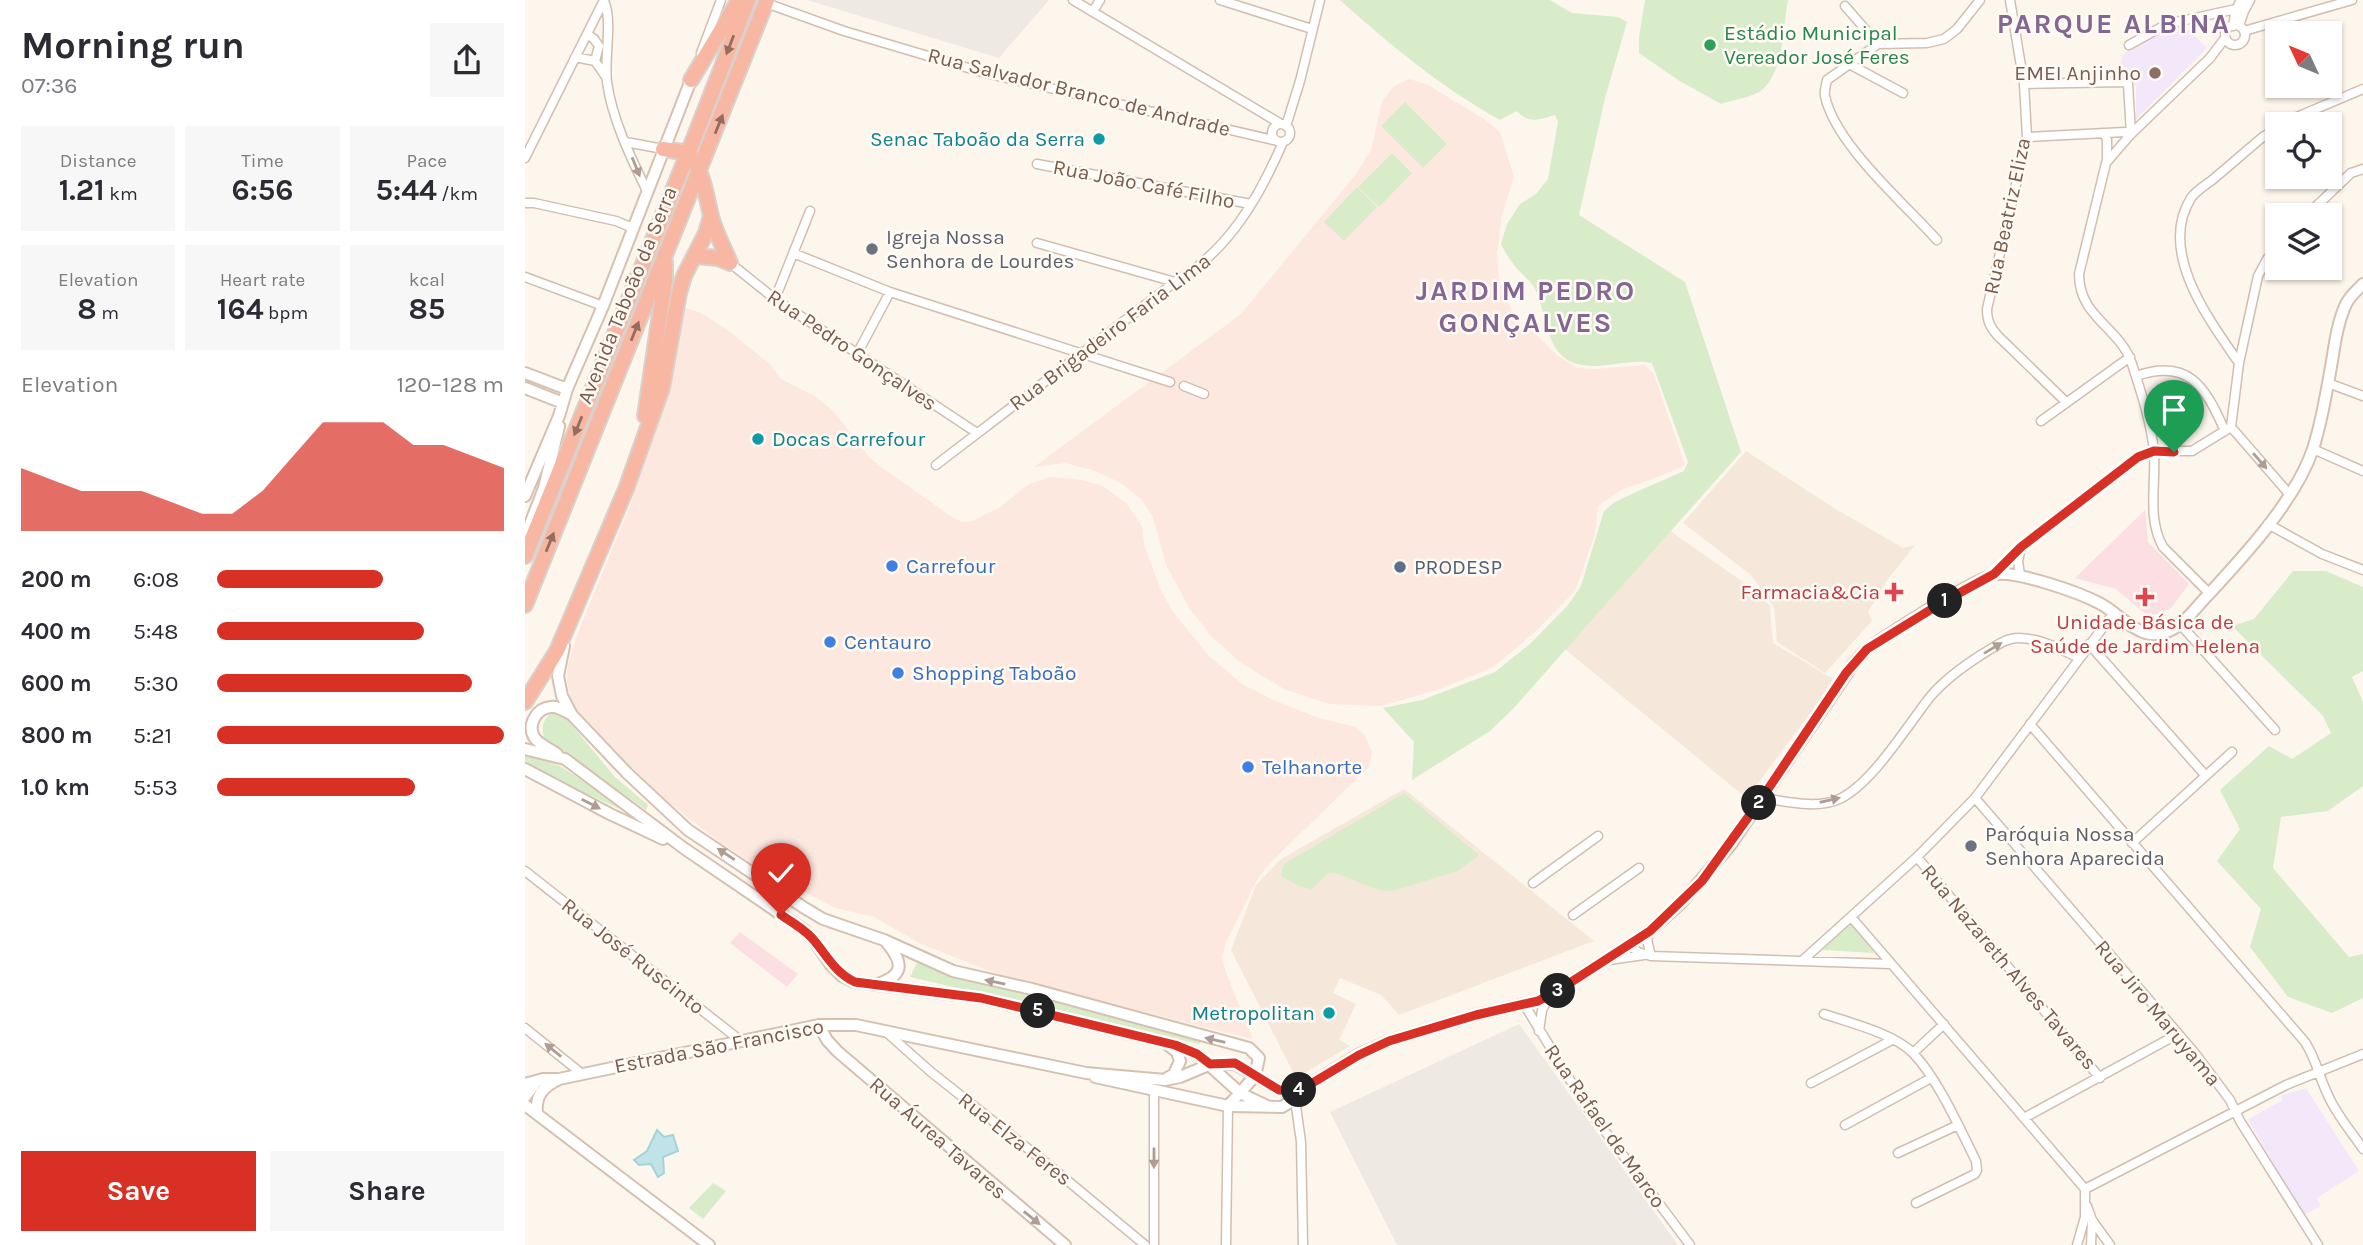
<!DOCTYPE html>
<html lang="en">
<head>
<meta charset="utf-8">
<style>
	body { margin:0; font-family:Karla,sans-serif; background:#f7f7f7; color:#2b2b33; height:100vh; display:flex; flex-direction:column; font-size:26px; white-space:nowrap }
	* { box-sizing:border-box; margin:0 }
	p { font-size:23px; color:#7c7c81 }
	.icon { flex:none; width:38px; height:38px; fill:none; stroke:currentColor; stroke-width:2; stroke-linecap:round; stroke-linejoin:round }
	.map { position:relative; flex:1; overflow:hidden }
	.drawer { display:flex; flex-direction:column; background:#fff; width:525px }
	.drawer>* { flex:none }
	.needle { width:46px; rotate:314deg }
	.fabs { position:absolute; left:1740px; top:21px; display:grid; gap:14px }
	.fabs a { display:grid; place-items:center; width:77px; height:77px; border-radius:0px; background:#fff; box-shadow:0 2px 5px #0004; font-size:35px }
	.pin { position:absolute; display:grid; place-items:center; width:60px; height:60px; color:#fff; margin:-72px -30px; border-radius:50% 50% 50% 0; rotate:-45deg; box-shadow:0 0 7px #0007 }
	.pin .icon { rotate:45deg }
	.km { position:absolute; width:35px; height:35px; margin:-18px; border-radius:50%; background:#222; color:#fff; font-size:19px; line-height:35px; text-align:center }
	.round { display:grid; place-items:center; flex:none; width:74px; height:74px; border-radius:0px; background:#f7f7f7 }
	.head { display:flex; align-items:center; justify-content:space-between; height:119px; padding:0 21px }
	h1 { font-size:38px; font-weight:700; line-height:52px }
	.metrics { display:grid; grid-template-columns:repeat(3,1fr); gap:10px; height:119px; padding:7px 21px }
	.metrics div { display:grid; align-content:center; border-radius:0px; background:#f7f7f7; text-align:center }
	.metrics b { font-size:30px; font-weight:700 }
	.metrics small { font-size:19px; font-weight:400 }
	.metrics p { font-size:19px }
	.chart { height:196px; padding:14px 21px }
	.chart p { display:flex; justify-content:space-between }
	.chart svg { width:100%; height:126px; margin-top:7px; fill:#d93025; opacity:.7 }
	.primary-button { display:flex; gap:14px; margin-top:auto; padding:14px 21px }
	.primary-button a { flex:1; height:80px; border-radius:0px; background:#d93025; color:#fff; font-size:28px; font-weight:700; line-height:80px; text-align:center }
	.primary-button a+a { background:#f7f7f7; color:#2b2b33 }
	ul { padding:0 21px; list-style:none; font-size:23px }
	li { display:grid; grid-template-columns:112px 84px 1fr; align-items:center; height:52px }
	li i { height:18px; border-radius:9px; background:#d93025 }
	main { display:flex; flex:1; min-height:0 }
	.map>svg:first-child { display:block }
	.residential { fill:#f5e8da }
	.commercial { fill:#fde8e0 }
	.industrial { fill:#efe9e4 }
	.education { fill:#f3e8fa }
	.medical { fill:#fbdfe3 }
	.green { fill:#d8ecc9 }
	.water { fill:#bfe3e8; stroke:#a5d3da; stroke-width:2 }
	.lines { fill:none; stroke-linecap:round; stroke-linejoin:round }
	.street-casing { stroke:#d1beb0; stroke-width:11 }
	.secondary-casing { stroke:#d6c0b0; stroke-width:14 }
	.highway-casing { stroke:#dad1cd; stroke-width:18 }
	.street { stroke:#fff; stroke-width:8 }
	.secondary { stroke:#fff; stroke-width:10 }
	.highway { stroke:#f7b7a3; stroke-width:14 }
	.oneway { fill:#936e5e }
	.oneway2 { fill:#af9d94 }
	.route-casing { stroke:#fff; stroke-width:14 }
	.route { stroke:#d93025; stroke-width:9 }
	.leisure-dot { fill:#2e9e5b; stroke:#fffaf3; stroke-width:2.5 }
	.education-dot { fill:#8d6e63; stroke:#fffaf3; stroke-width:2.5 }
	.culture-dot { fill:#0f9aa8; stroke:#fffaf3; stroke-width:2.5 }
	.worship-dot { fill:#6b7280; stroke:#fffaf3; stroke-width:2.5 }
	.shop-dot { fill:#3f7fe0; stroke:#fffaf3; stroke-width:2.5 }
	.service-dot { fill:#5c6f8a; stroke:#fffaf3; stroke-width:2.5 }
	.health-dot { fill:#e0444e; stroke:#fffaf3; stroke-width:2.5 }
	.labels { text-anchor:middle; stroke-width:5; stroke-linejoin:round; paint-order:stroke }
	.leisure-label { font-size:21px; fill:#27864d; stroke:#fffaf3; text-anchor:start }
	.education-label { font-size:21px; fill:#785e54; stroke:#fffaf3; text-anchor:end }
	.street-label { font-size:21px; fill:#7a5c4d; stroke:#fffaf3 }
	.culture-label { font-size:21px; fill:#0d838f; stroke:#fffaf3; text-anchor:end }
	.worship-label { font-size:21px; fill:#5b616d; stroke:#fffaf3; text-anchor:start }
	.shop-label { font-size:21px; fill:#366cbe; stroke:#fffaf3; text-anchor:start }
	.service-label { font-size:21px; fill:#4e5e75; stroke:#fffaf3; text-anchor:start }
	.health-label { font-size:21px; fill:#be3a42; stroke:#fffaf3; text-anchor:end }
	.district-label { font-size:28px; font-weight:bold; letter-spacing:2px; fill:#846695; stroke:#fffaf3 }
</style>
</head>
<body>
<main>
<section class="drawer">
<div class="head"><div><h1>Morning run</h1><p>07:36</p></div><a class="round"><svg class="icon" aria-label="share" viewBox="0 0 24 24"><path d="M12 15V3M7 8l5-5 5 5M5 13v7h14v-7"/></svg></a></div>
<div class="metrics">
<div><p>Distance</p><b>1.21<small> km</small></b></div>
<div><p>Time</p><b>6:56</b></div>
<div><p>Pace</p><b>5:44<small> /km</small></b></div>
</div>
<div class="metrics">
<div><p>Elevation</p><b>8<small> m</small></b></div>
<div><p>Heart rate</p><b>164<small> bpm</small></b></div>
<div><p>kcal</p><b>85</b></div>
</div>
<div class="chart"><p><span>Elevation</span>120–128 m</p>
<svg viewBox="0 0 160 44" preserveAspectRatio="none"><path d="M0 44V22L10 26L20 30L30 30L40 30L50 34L60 38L70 38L80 30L90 18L100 6L110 6L120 6L130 14L140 14L150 18L160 22V44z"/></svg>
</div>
<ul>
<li><b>200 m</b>6:08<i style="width:58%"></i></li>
<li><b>400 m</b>5:48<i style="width:72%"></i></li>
<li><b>600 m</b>5:30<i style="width:89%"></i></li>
<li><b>800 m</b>5:21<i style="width:100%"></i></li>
<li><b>1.0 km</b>5:53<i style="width:69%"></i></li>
</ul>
<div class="primary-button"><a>Save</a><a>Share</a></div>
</section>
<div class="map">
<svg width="1838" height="1245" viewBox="0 0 1838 1245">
	<rect width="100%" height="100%" fill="#fdf6ec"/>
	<!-- residential -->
	<path class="residential" d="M1221 451 1309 508 1378 548 1390 545 1363 579 1343 612 1347 621 1300 673 1252 642 1249 607 1226 575 1158 523Z
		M1141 528 1225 587 1245 606 1248 643 1310 680 1230 787 1224 800 1036 646Z
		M879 789 1069 941 874 1015 856 995 815 978 808 993 831 1004 814 1040 825 1046 771 1078 706 950 731 885 756 859Z"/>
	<!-- commercial -->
	<path class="commercial" d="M885 79 903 85 959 119 975 132 989 177 977 216 972 253 974 281 990 318 1013 336 1032 355 1052 368 1069 369 1120 365 1129 374 1160 465 1136 476 1098 489 1073 506 1070 534 1050 591 1010 632 969 667 915 689 856 706 804 704 759 689 716 663 686 636 665 609 641 565 628 517 616 499 594 482 567 470 540 463 509 467 716 314 831 174 846 150 857 102 869 86Z
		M157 307 174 312 200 328 245 364 256 379 290 396 310 413 343 456 352 464 427 517 437 522 448 521 475 507 504 484 525 477 557 480 578 486 601 503 617 526 619 544 635 588 648 612 684 656 717 684 748 700 794 718 831 727 840 736 847 752 844 767 747 861 733 878 701 943 697 957 701 973 728 1039 483 978 396 944 349 917 310 908 235 869 192 840 129 791 52 710 45 695 42 681 43 664 52 635 106 503 141 402 148 371Z"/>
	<!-- industrial -->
	<path class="industrial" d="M282 0H524L474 58Z
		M994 1024 1153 1245H872L805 1112Z"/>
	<!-- education -->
	<path class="education" d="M1659 25 1682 48 1611 119V87L1595 63 1600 52 1631 35Z
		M1781 1088 1834 1171 1792 1198 1796 1206 1777 1216 1723 1119 1758 1100 1755 1096Z"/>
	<!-- medical -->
	<path class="medical" d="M1620 510 1623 542 1664 584 1647 607 1636 613 1623 616 1591 589 1550 578Z
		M215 932 273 974 262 987 205 943Z"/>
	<!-- green -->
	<path class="green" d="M815 0H1025L1047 13 1093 17 1102 22 1080 98 1054 215 1160 282 1216 452 988 709 965 731 887 780 889 742 858 708 897 700 970 672 1006 643 1043 605 1056 586 1079 511 1090 502 1111 492 1159 471 1163 462 1127 363C1104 358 1081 369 1057 365 1019 359 1023 313 1009 287 1005 281 999 276 994 271 987 263 981 254 976 244L982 224 995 204 1011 194 1023 179 1033 122 1030 115C1015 119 1004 125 992 111L975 120C916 87 865 45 815 0Z
		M1120 0H1263C1258 27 1259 69 1238 89 1229 97 1208 100 1196 104L1153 80 1114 53V37Z
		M880 102 922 144 898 168 856 126Z
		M867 153 887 173 854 207 833 187Z
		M832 187 852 207 819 241 799 222Z
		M1768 571H1801L1838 587V671L1827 677 1838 702V786L1803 811 1756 817 1748 868 1824 957 1838 954V998L1807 1013 1763 997 1725 947 1736 909 1692 861 1715 829 1695 790 1744 746 1767 759 1806 733 1798 716 1707 626 1729 619Z
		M29 711 42 719 90 777 123 805 121 810 19 738C16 724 18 720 29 711Z
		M0 754 35 766 115 818 51 789 0 761Z
		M879 793 954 855 933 871 867 891C844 892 826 874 803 873L787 889 776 887 756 876 759 864Z
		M1326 923 1349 953 1297 950Z
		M393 961 456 983 678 1041 674 1044 385 977Z
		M188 1183 201 1191 178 1219 164 1208Z"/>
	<!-- water -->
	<path class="water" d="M132 1130 139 1137 148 1135 153 1151 138 1157 139 1173 133 1177 126 1164 114 1165 109 1160 122 1151Z"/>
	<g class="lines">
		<defs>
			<path id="street" d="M548 0 756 124
				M695 0 787 29
				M1485 0 1499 84 1502 137 1462 309C1462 321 1465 327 1473 336L1541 402
				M79 1C88 20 79 59 82 82 87 119 106 158 122 191
				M241 3 319 31 460 73 748 140
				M1320 6 1353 44
				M568 11 575 0
				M1700 35a10 10 0 1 1 20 0a10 10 0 1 1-20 0Z
				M1708 26 1711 9 1716 0
				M1714 26 1719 11 1725 0
				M1719 31 1827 0
				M62 34 69 39 74 46 70 61
				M1604 45 1642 24 1711 9
				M176 53 196 0
				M50 57 70 61 81 77
				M1324 64 1378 93
				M1499 84 1600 82 1603 84 1606 134
				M747 133a9 9 0 1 1 18 0a9 9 0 1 1-18 0Z
				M1760 124 1774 116 1838 89
				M761 126 775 81 795 0
				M1579 133 1582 140V161
				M1502 137 1600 132 1606 134
				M101 142 138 149
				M0 158 79 0
				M512 164 726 204
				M0 203H9L91 221 108 228
				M1782 215 1826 173 1838 169
				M1412 240C1379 203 1310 144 1300 96 1299 91 1301 85 1302 80L1353 44 1402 43 1419 39 1432 29 1455 0
				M512 243 650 282
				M1752 248 1742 259 1733 276 1714 363 1706 427 1765 495
				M268 253 365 292 645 382
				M205 263 250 299 452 433
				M0 277 78 306
				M250 299 285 211
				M332 354 365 292
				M1714 363C1685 321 1632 252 1666 198 1670 192 1679 186 1686 181 1704 166 1721 151 1739 136L1752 129
				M1611 376C1663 358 1680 386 1699 429
				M1803 383 1838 396
				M659 386 679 394
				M1516 421 1605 357
				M1788 449 1838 471
				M411 465 650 282C703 251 734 198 758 142
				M1743 524 1797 554 1838 570
				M1469 574 1496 547 1613 457 1629 451H1667L1706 427
				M1495 575 1493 561 1496 547
				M1684 593 1638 547C1622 519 1631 484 1629 452 1626 422 1616 392 1607 364 1595 327 1554 318 1554 274L1581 163 1606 134 1685 58 1700 38
				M1655 624 1750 730
				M1564 644 1680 775
				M1505 724 1780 1042C1791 1059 1794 1076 1802 1093 1810 1113 1826 1131 1838 1149
				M1237 798C1261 801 1289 809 1312 800 1346 786 1382 726 1405 697 1420 679 1440 665 1459 653 1470 647 1480 638 1493 638 1515 638 1535 649 1554 658
				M1450 798 1669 1052 1705 1100 1715 1121 1793 1245
				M1607 843 1707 752
				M1392 857 1575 1078
				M0 871 216 1041
				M1008 883 1073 836
				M1048 915 1114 868
				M1327 918 1560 1189V1217L1552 1245
				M1125 932 1122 940 1126 956
				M1105 945 1113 952 1126 956 1365 964
				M1084 960 1119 955
				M1278 960 1392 857 1450 798 1588 614
				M999 1004 1059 1103 1165 1245
				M1299 1014C1325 1023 1368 1033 1388 1053 1413 1079 1435 1129 1451 1161L1452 1170 1450 1174 1391 1203
				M0 1028 56 1073
				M360 1031 406 1072 525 1166 620 1245
				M1014 1031 1017 1010 1025 995
				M1388 1053 1419 1024
				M1286 1083 1367 1040
				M767 1096 770 1099 776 1142 778 1245
				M1499 1118 1653 1034
				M1320 1125 1406 1078
				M1373 1153 1433 1125
				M1560 1189 1761 1085 1838 1054
				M1562 1206 1567 1220 1585 1245
				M629 1245V1090
				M701 1245 703 1106
				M1566 1245 1567 1220"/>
			<path id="secondary" d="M0 373 42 389
				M0 388 38 403
				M0 496 34 416 42 389 78 306 166 80
				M0 537 19 488 34 426
				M39 646 33 676 37 696 47 715 102 773 163 830 278 907 298 919 359 940 428 971 507 989 724 1048 734 1058 730 1076 703 1106
				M0 749 40 759 160 849 279 930 288 939 306 965 317 976 329 982 456 998 650 1045 672 1054 715 1093 742 1106
				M32 754C25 749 13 744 9 737 2 724 12 708 26 707 33 706 40 711 47 715
				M0 769 85 814 138 839
				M353 984C380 975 378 962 362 943
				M294 1025 302 1040 312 1051 540 1245
				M570 1077 703 1106 757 1107 770 1099 774 1091
				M642 1078 649 1074 655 1061 652 1052 643 1045
				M0 1084 18 1079H31
				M0 1097 12 1081
				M0 1105 184 1245
				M12 1114C10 1095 18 1087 34 1079L294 1025H331L561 1073 640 1080 655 1077 686 1064H710L754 1090 774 1091 833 1055 864 1041 951 1015 1013 1001 1037 988 1125 931 1156 903 1204 847 1329 663C1334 658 1338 652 1344 648 1362 635 1455 575 1472 574 1495 572 1553 592 1574 603 1600 616 1618 650 1653 626 1664 618 1673 605 1683 595 1720 555 1770 501 1788 449 1797 421 1802 390 1807 361 1810 342 1813 321 1821 304 1825 296 1832 290 1838 284"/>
			<path id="highway" d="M166 80 214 0
				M138 149 164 153C179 175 180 191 186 216 190 232 199 248 205 263
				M170 256 193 258 205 263
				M120 416 140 280V262
				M0 556 170 136 223 0
				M0 605 242 0
				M0 702 32 651 101 489 137 388 154 293 159 276 181 233 186 216"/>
		</defs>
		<!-- street casing -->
		<use href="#street" class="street-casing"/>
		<!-- secondary casing -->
		<use href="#secondary" class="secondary-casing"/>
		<!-- highway casing -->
		<use href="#highway" class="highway-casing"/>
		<!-- street -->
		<use href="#street" class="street"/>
		<!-- secondary -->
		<use href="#secondary" class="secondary"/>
		<!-- highway -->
		<use href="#highway" class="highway"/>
	</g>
	<!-- one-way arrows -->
	<defs><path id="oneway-solid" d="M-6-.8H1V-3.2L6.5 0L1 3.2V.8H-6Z" transform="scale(1.75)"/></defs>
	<g class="oneway">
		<use href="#oneway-solid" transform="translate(205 45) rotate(111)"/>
		<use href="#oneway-solid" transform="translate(194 124) rotate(-68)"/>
		<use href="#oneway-solid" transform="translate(110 331) rotate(-68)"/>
		<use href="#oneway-solid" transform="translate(53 426) rotate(112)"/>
		<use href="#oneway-solid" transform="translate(25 542) rotate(-68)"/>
	</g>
	<g class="oneway2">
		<use href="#oneway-solid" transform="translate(111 167) rotate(68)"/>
		<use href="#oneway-solid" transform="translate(1735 461) rotate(49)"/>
		<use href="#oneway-solid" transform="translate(1468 648) rotate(-31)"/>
		<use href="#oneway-solid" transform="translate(1305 800) rotate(-13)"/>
		<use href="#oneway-solid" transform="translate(66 804) rotate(27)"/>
		<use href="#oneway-solid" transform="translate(201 854) rotate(-146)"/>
		<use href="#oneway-solid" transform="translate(470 982) rotate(-168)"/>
		<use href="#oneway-solid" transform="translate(690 1040) rotate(-167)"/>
		<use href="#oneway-solid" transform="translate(28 1050) rotate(-141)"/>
		<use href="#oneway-solid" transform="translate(629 1158) rotate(90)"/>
		<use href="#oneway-solid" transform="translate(507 1218) rotate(39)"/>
	</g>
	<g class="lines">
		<defs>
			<path id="route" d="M256 915C267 922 279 929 287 938 302 955 309 972 330 982L456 998 650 1045 672 1054 685 1064 710 1063 754 1090 774 1091 834 1055 864 1041 951 1015 1013 1001 1037 988 1125 931 1177 881 1237 798 1321 673 1342 649 1418 602 1469 574 1496 547 1613 457 1629 451 1649 452"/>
		</defs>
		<!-- route casing -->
		<use href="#route" class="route-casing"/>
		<!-- route -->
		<use href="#route" class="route"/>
	</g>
	<!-- markers -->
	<circle class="leisure-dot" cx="1185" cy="45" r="7"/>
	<circle class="education-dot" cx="1630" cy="73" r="7"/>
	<g class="culture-dot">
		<circle cx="574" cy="139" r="7"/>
		<circle cx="233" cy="439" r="7"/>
		<circle cx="804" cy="1013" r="7"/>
	</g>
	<g class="worship-dot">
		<circle cx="347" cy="249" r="7"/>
		<circle cx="1446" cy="846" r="7"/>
	</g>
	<g class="shop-dot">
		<circle cx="367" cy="566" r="7"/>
		<circle cx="305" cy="642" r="7"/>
		<circle cx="373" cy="673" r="7"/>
		<circle cx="723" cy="767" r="7"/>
	</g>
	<circle class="service-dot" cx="875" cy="567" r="7"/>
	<g class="health-dot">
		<path d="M1365.5 581.5h7v7h7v7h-7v7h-7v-7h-7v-7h7z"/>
		<path d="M1616.5 586.5h7v7h7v7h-7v7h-7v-7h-7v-7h7z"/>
	</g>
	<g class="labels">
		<!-- leisure labels -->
		<g class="leisure-label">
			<text x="1199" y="40">Estádio Municipal<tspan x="1199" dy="24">Vereador José Feres</tspan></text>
		</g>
		<!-- education labels -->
		<g class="education-label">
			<text x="1616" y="80">EMEI Anjinho</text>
		</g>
		<!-- street labels -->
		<g class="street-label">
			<text transform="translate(554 92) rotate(14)" y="7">Rua Salvador Branco de Andrade</text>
			<text transform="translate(619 184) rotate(11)" y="7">Rua João Café Filho</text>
			<text transform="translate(1482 216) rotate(-78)" y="7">Rua Beatriz Eliza</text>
			<text transform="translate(102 295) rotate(-68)" y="7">Avenida Taboão da Serra</text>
			<text transform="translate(585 332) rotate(-37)" y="7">Rua Brigadeiro Faria Lima</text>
			<text transform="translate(327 350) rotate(34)" y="7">Rua Pedro Gonçalves</text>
			<text transform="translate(108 956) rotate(38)" y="7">Rua José Ruscinto</text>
			<text transform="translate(1484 967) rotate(50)" y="7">Rua Nazareth Alves Tavares</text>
			<text transform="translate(1633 1013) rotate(50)" y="7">Rua Jiro Maruyama</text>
			<text transform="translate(194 1046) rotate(-11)" y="7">Estrada São Francisco</text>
			<text transform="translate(1080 1126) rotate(55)" y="7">Rua Rafael de Marco</text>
			<text transform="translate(413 1138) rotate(41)" y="7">Rua Áurea Tavares</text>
			<text transform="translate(490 1139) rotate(38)" y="7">Rua Elza Feres</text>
		</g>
		<!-- culture labels -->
		<g class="culture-label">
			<text x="560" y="146">Senac Taboão da Serra</text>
			<text x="247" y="446" text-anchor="start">Docas Carrefour</text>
			<text x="790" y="1020">Metropolitan</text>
		</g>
		<!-- worship labels -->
		<g class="worship-label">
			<text x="361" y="244">Igreja Nossa<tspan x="361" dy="24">Senhora de Lourdes</tspan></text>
			<text x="1460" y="841">Paróquia Nossa<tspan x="1460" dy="24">Senhora Aparecida</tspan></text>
		</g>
		<!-- shop labels -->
		<g class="shop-label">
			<text x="381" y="573">Carrefour</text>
			<text x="319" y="649">Centauro</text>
			<text x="387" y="680">Shopping Taboão</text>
			<text x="737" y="774">Telhanorte</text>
		</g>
		<!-- service labels -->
		<g class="service-label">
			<text x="889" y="574">PRODESP</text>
		</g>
		<!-- health labels -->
		<g class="health-label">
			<text x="1355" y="599">Farmacia&amp;Cia</text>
			<text x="1620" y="629" text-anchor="middle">Unidade Básica de<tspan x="1620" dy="24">Saúde de Jardim Helena</tspan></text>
		</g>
		<!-- district labels -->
		<g class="district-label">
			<text x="1589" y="33">PARQUE ALBINA</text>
			<text x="1001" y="300">JARDIM PEDRO<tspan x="1001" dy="32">GONÇALVES</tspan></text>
		</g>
	</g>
</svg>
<div class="fabs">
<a><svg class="needle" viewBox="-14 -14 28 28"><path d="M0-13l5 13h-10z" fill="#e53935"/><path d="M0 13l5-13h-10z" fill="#7c7c81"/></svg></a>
<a><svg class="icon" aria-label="locate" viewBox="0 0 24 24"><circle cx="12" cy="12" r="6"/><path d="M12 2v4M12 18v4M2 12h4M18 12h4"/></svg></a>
<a><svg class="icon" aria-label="layers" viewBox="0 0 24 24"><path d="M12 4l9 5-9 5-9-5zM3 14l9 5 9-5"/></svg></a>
</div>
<div class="pin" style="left:1649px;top:452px;background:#1e9e55"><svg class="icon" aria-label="arrive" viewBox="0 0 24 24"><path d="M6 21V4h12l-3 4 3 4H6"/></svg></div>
<div class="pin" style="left:256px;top:915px;background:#d93025"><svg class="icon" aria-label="check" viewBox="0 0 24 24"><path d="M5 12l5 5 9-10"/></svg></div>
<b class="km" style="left:1420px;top:601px">1</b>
<b class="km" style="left:1234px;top:803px">2</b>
<b class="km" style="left:1033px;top:991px">3</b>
<b class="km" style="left:774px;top:1090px">4</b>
<b class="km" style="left:513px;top:1011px">5</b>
</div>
</main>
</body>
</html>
